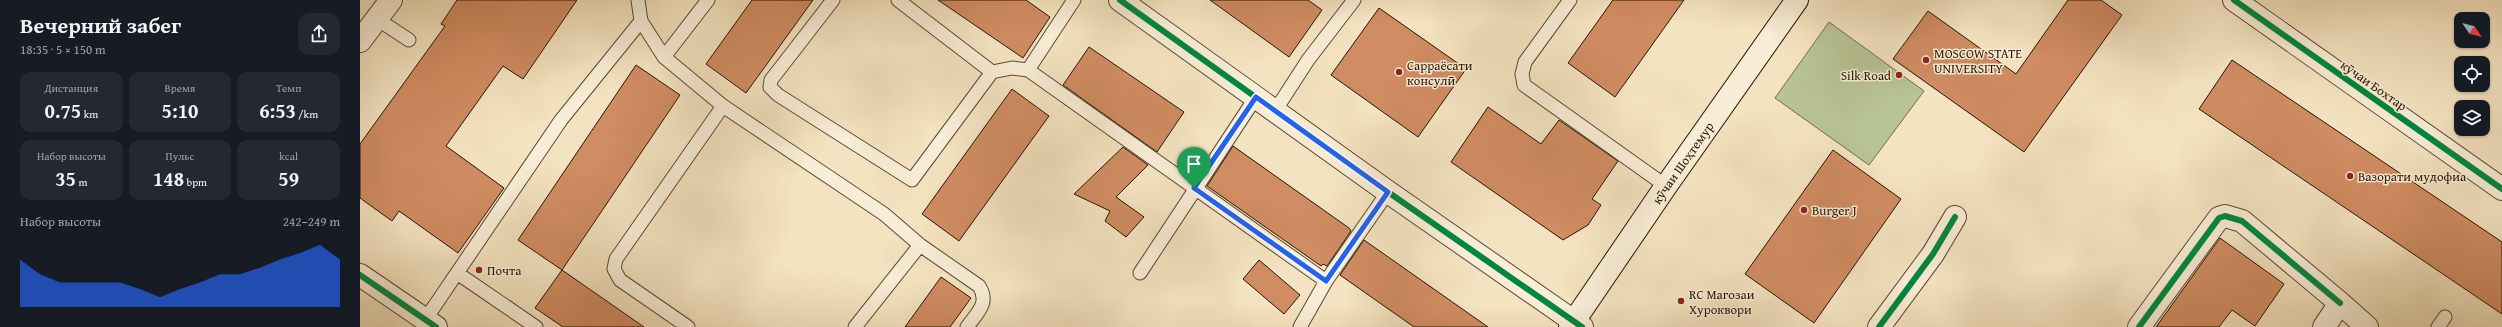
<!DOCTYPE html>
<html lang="ru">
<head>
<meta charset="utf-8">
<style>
	body { margin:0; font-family:"Gentium Book Plus",serif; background:#242831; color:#f1f3f6; height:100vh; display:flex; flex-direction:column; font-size:15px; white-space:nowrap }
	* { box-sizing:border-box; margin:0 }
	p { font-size:13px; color:#9ea1a6 }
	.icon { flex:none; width:22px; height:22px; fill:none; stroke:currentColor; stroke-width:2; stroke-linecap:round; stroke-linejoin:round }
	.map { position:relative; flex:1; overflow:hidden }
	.side { display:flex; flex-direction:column; background:#171b24; width:360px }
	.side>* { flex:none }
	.needle { width:26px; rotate:125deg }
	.fabs { position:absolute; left:2094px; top:12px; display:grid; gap:8px }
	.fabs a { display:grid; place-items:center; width:36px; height:36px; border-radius:8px; background:#171b24; box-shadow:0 1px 3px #0004; font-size:20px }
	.pin { position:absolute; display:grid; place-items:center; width:34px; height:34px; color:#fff; margin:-41px -17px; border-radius:50% 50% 50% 0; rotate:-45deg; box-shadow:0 0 4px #0007 }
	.pin .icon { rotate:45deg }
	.round { display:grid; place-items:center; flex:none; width:42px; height:42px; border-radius:12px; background:#242831 }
	.overview { display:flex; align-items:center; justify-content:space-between; height:68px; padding:0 20px }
	h1 { font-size:22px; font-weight:700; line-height:30px }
	.figures { display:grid; grid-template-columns:repeat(3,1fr); gap:6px; height:68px; padding:4px 20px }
	.figures div { display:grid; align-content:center; border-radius:10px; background:#242831; text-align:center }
	.figures b { font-size:20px; font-weight:700 }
	.figures small { font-size:11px; font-weight:400 }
	.figures p { font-size:11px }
	.chart { height:112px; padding:8px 20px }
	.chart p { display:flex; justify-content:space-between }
	.chart svg { width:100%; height:72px; margin-top:4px; fill:#2563eb; opacity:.7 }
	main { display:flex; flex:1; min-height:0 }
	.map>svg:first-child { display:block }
	.green { fill:#b8c495; stroke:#706c4b }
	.building { fill:#d08c62; stroke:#281401 }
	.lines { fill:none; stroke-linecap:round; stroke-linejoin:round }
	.service-casing { stroke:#5b4831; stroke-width:15 }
	.minor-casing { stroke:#5b4831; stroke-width:24 }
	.tertiary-casing { stroke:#5b4831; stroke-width:24 }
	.secondary-casing { stroke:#281401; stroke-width:24 }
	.service { stroke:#f8edd6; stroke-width:13 }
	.minor { stroke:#f8edd6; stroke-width:22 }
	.tertiary { stroke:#f8edd6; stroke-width:22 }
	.secondary { stroke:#f8edd6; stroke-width:22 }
	.cycleway-casing { stroke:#f8edd6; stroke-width:8 }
	.cycleway { stroke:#00873e; stroke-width:6 }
	.route-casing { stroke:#fff; stroke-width:8 }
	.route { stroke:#2563eb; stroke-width:5 }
	.poi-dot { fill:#8f2418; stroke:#f8edd6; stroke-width:1.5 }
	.labels { text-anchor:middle; stroke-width:3; stroke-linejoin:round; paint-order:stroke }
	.poi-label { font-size:13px; fill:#281401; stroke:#f8edd6; text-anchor:start }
	.street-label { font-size:13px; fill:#281401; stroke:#f8edd6 }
</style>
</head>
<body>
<main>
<section class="side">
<div class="overview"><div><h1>Вечерний забег</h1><p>18:35 · 5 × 150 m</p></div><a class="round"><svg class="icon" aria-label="share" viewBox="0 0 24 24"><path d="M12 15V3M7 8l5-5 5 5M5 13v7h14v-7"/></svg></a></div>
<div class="figures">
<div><p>Дистанция</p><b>0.75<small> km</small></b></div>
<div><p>Время</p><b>5:10</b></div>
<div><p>Темп</p><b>6:53<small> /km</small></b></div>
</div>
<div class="figures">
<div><p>Набор высоты</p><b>35<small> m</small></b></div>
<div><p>Пульс</p><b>148<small> bpm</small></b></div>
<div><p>kcal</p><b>59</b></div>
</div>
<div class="chart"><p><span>Набор высоты</span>242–249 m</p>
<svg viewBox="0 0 160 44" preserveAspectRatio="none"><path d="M0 44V15L10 24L20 29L30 29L40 29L50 29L60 33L70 38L80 33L90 29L100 24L110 24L120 20L130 15L140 11L150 6L160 15V44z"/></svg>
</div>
</section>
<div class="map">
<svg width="2142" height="327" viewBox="0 0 2142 327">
	<rect width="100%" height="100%" fill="#f4e3c0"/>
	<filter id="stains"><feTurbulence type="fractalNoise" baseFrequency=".005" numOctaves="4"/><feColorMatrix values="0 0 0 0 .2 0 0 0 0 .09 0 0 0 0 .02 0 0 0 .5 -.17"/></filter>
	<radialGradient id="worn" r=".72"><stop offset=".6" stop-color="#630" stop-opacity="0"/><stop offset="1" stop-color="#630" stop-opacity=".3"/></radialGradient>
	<!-- green -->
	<path class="green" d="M1469 22 1564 91 1509 165 1415 98Z"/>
	<!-- building -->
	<path class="building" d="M97 0H217L163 79 143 66 86 146 144 188 98 253 39 211 32 221 0 198V144L85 26 81 24Z
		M392 0H453L386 93 346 64Z
		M578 0H666L690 17 663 58Z
		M850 0H948L962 10 929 57Z
		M1253 0H1324L1255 97 1208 63Z
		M1708 0H1741L1762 15 1664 152 1533 59 1568 11 1656 74Z
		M1019 8 1106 69 1058 137 971 75Z
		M729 47 824 112 797 152 703 85Z
		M1872 60 2142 242V314L1839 109Z
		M276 65 320 95 202 270 158 240Z
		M652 89 689 116 599 241 562 214Z
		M1128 107 1181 144 1199 120 1258 161 1232 199 1241 205 1228 225 1203 240 1091 162Z
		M873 146 989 228 991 231 967 266 963 264 961 266 847 186Z
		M763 147 788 165 756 197 784 217 766 237 745 221 750 211 714 194Z
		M1473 150 1541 199 1454 323 1385 274Z
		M1860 238 1924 284 1895 326 1872 310 1859 327H1796Z
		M1004 240 1128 327H1054L980 275Z
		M899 260 940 295 924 314 883 279Z
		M202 270 284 327H203L175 308Z
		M581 277 611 298 590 327H545Z"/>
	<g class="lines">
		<defs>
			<path id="service" d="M278 0 281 21 304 57
				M348 0 304 57 363 106 524 214 560 245 619 286C630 303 617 313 607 327
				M473 0 411 80 410 87 418 95 552 180 632 72 652 68 668 70
				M538 0 632 72
				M714 0 668 70 966 281
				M1210 0 1165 62 1162 74 1164 85 1306 186
				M17 19 49 40
				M915 111 948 60 994 0
				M97 273 176 327
				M780 273 896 97
				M65 320 201 120 281 21
				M328 327 260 280 254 269 256 259 363 106
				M495 327 560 245
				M940 327 966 281 1028 192
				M2078 327 2085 317"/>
			<path id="minor" d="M760 0 1028 192 1222 327
				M1519 327 1573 254 1595 217
				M1779 327 1859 218 1865 216 1882 221 1980 303
				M1964 327 1980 303 2007 327"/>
			<path id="tertiary" d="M1874 0 2142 189
				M0 41 31 0
				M0 275 76 327"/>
			<g id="secondary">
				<path id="s1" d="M1210 327 1306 186 1437 0"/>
			</g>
		</defs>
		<!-- service casing -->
		<use href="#service" class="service-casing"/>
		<!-- minor casing -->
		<use href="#minor" class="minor-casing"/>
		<!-- tertiary casing -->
		<use href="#tertiary" class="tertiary-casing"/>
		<!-- secondary casing -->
		<use href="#secondary" class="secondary-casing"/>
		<!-- service -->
		<use href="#service" class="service"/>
		<!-- minor -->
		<use href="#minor" class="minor"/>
		<!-- tertiary -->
		<use href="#tertiary" class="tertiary"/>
		<!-- secondary -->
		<use href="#secondary" class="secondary"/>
		<defs>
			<path id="cycleway" d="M760 0 1028 192 1222 327
				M1874 0 2142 189
				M0 275 76 327
				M1519 327 1573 254 1595 217
				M1779 327 1859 218 1865 216 1882 221 1980 303"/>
		</defs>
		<!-- cycleway casing -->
		<use href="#cycleway" class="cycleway-casing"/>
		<!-- cycleway -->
		<use href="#cycleway" class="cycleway"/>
	</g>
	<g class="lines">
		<defs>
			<path id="route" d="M896 97 1028 192 966 281 834 188Z"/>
		</defs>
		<!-- route casing -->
		<use href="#route" class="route-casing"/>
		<!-- route -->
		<use href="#route" class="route"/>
	</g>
	<!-- markers -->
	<g class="poi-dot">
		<circle cx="1566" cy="60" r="4"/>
		<circle cx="1039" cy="72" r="4"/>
		<circle cx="1539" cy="75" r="4"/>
		<circle cx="1990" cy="176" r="4"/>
		<circle cx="1444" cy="210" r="4"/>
		<circle cx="119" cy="270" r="4"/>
		<circle cx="1321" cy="301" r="4"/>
	</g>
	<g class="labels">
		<!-- poi labels -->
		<g class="poi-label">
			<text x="1574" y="58">MOSCOW STATE<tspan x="1574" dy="15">UNIVERSITY</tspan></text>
			<text x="1047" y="70">Сарраёсати<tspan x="1047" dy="15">консулӣ</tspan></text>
			<text x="1531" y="80" text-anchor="end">Silk Road</text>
			<text x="1998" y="181">Вазорати мудофиа</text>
			<text x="1452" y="215">Burger J</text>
			<text x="127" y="275">Почта</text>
			<text x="1329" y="299">RC Магозаи<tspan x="1329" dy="15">Хуроквори</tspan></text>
		</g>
		<!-- street labels -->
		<g class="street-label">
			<text transform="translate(2014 85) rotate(35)" y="5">кӯчаи Бохтар</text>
			<text dy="5" stroke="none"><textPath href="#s1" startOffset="199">кӯчаи Шоҳтемур</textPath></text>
		</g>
	</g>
	<rect width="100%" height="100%" filter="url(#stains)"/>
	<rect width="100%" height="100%" fill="url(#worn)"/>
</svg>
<div class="fabs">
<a><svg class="needle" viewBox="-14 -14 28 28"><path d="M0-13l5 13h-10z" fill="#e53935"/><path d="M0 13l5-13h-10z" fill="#9ea1a6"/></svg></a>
<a><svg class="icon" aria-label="locate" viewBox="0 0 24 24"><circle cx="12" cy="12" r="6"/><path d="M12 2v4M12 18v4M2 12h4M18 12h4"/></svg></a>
<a><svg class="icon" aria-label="layers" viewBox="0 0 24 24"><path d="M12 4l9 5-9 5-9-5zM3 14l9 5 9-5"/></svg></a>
</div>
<div class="pin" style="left:834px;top:188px;background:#1e9e55"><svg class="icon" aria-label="arrive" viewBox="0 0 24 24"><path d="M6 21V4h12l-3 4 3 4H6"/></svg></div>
</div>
</main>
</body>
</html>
